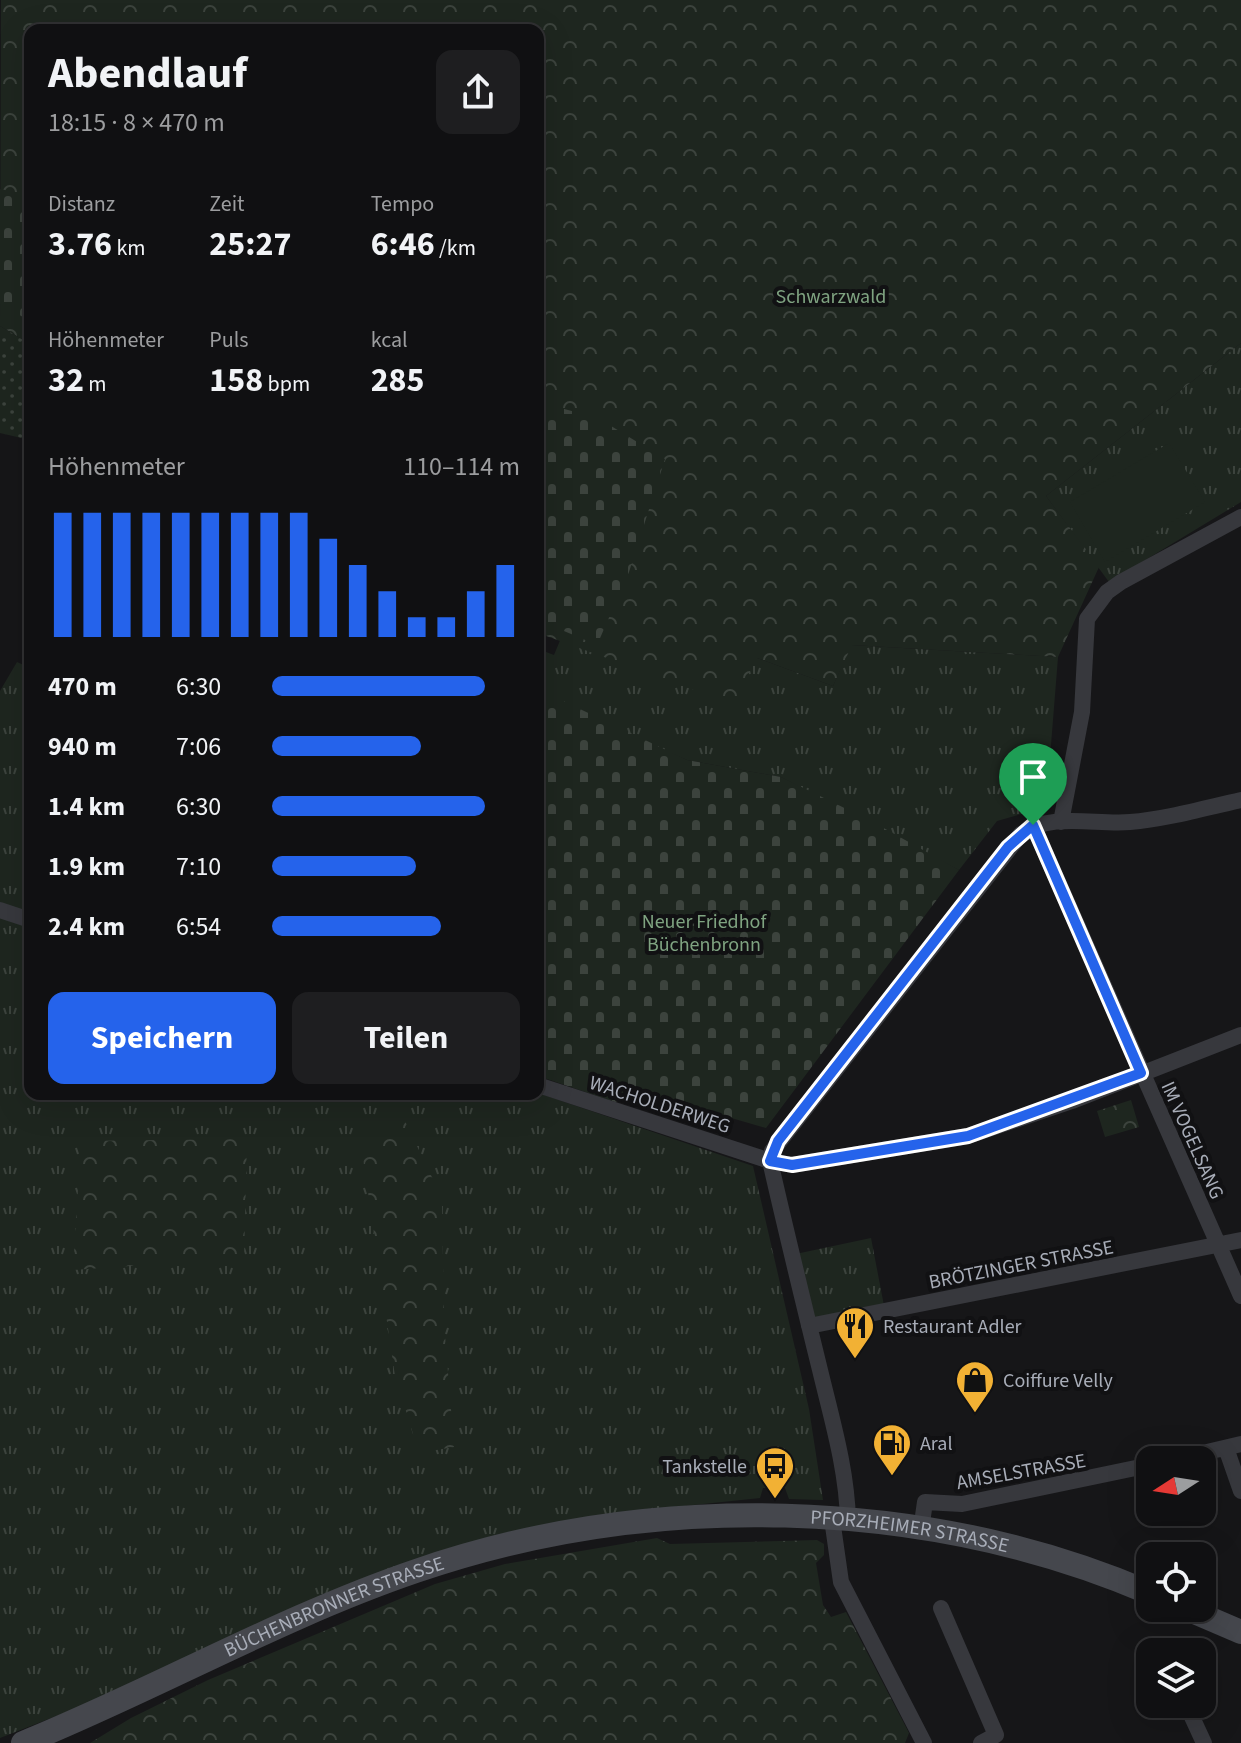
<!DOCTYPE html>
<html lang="de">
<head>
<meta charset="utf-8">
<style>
	body { margin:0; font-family:"Source Sans 3",sans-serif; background:#1e1e20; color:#f1f3f6; height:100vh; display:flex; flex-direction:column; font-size:30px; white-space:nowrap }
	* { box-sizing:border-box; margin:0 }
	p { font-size:26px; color:#9c9d9f }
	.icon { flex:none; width:44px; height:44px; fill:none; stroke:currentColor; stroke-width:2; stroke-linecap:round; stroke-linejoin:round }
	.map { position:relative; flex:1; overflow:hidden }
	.drawer { position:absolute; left:24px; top:24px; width:520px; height:1076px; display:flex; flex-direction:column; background:#101012; border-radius:16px; box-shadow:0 8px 32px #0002,0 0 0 2px #303032 }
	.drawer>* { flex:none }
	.needle { width:52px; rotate:258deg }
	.tools { position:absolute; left:1136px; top:1446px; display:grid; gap:16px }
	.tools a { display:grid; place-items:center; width:80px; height:80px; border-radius:16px; background:#101012; box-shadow:0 8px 32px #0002,0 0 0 2px #303032; font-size:40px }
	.pin { position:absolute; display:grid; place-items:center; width:68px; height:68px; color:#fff; margin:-82px -34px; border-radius:50% 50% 50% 0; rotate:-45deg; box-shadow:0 0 8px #0007 }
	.pin .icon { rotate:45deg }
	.round { display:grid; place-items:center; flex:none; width:84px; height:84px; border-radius:16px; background:#1e1e20 }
	.overview { display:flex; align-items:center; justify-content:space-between; height:136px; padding:0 24px }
	h1 { font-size:44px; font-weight:700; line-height:60px }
	.metrics { display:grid; grid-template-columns:repeat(3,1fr); gap:12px; height:136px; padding:8px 24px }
	.metrics div { display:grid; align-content:center }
	.metrics b { font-size:34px; font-weight:700 }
	.metrics small { font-size:22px; font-weight:400 }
	.metrics p { font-size:22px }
	.chart { height:224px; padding:16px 24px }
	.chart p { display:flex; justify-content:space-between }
	.chart svg { width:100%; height:144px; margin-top:8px; stroke:#2563eb; stroke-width:6 }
	.action { display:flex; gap:16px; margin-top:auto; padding:16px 24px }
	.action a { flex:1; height:92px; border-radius:16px; background:#2563eb; color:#fff; font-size:32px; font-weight:700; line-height:92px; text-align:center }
	.action a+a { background:#1e1e20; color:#f1f3f6 }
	ul { padding:0 24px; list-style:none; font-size:26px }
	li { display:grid; grid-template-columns:128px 96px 1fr; align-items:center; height:60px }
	li i { height:20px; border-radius:10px; background:#2563eb }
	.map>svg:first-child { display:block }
	.grass { fill:url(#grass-tufts) }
	.forest { fill:url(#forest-crowns) }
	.cemetery { fill:url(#cemetery-stones) }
	.garden { fill:url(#garden-dots) }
	.pitch { fill:#1e261f }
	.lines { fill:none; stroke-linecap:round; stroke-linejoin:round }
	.street { stroke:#37383d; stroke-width:16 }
	.secondary { stroke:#45474d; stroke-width:24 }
	.route-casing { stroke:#fff; stroke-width:16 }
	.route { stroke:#2563eb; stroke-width:10 }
	.labels { text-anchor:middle; stroke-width:8; stroke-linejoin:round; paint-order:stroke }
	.park-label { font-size:20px; fill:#7fa381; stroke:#111113 }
	.street-label { font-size:20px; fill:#a8adb8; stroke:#111113 }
	.poi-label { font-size:20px; fill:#a8adb8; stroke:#111113; text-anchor:start }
</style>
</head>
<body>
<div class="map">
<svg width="1241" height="1743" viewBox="0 0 1241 1743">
	<defs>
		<pattern id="grass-tufts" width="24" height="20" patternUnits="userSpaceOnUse" patternTransform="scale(2)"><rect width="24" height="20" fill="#1e261f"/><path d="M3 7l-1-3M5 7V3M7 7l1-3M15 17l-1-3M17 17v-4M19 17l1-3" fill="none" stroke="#3c433d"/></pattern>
		<pattern id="forest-crowns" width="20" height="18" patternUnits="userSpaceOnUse" patternTransform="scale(2)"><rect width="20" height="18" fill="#1e261f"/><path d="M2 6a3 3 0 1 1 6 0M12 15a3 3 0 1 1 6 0" fill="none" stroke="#3c433d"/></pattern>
		<pattern id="cemetery-stones" width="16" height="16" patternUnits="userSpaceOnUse" patternTransform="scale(2)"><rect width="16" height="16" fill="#1e261f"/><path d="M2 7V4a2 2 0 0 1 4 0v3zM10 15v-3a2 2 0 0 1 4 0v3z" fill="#3c433d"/></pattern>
		<pattern id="garden-dots" width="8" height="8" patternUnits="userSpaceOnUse" patternTransform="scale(2)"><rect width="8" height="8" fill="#1e261f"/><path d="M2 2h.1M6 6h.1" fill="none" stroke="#3c433d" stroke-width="1.8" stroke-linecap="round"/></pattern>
	</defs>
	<rect width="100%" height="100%" fill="#161618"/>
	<!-- grass -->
	<path class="grass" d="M1241 343V502L1109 582 1046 496Z
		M564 631 757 658 833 686 851 645 1058 657 1046 807 997 821 959 870 781 777 687 760 538 695V649L554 655Z
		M17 662 30 668V1094L538 1093 753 1166 809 1409 823 1500 789 1499 785 1488H763L760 1498 598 1515 542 1526 0 1738V691Z
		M871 1238 885 1311 809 1326 791 1255Z"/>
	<!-- forest -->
	<path class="forest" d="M1 0H1241V343L1046 496 1099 567 1058 657 852 645 833 686 757 658 733 704 538 633V30H30V344L0 326Z
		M1131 1100 1139 1127 1105 1137 1097 1111Z
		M404 1119 442 1198 444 1323 454 1447 419 1453 395 1376 360 1138Z
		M247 1139 244 1258 73 1270 81 1141Z
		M657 1538 670 1544 817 1540 824 1544V1555L816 1563 823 1605 831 1617 846 1612 909 1733 905 1743H90L131 1718 208 1680 435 1584 505 1564Z"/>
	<!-- cemetery -->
	<path class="cemetery" d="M0 189 30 195V321L0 304Z
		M538 402 598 418 665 459 629 572 597 645 538 620Z
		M540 690 687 760 781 777 871 821 959 870 766 1128 649 1094 615 1102 538 1076Z"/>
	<!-- garden -->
	<path class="garden" d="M0 326 30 344V440L0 433Z"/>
	<!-- pitch -->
	<path class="pitch" d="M1169 443 1205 502 1105 562 1070 502Z"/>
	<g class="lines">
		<!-- street -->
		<path class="street" d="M1061 822 1082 712 1087 619 1107 592 1121 582 1241 517
			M1033 825 1241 1296
			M0 910 30 920
			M538 1085 770 1161 792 1165 968 1136 1072 1101 1241 1035
			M809 1326 1241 1240
			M1226 1448 1241 1491
			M1173 1460 1241 1444
			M832 1519 841 1582 924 1743
			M848 1521C847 1470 832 1420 820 1370 803 1301 786 1231 770 1161L772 1151 1021 834C1051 812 1095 825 1130 822 1167 819 1205 808 1241 800
			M921 1530 925 1502 962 1504 1150 1465
			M941 1608 996 1735 981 1743
			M1186 1704 1204 1743"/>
		<!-- secondary -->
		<g class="secondary">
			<path d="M1185 1608 1241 1632"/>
			<path id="s1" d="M23 1743C156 1689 281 1617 416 1571 649 1491 923 1496 1150 1593"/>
		</g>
	</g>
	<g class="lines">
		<defs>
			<path id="route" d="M1033 825 1141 1073 968 1136 792 1165 770 1161 778 1141 1008 847Z"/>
		</defs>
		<!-- route casing -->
		<use href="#route" class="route-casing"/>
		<!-- route -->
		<use href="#route" class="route"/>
	</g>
	<!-- icons -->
	<defs>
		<symbol id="restaurant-pin" viewBox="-11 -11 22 30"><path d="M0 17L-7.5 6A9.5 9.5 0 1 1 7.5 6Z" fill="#f2b134" stroke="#111113"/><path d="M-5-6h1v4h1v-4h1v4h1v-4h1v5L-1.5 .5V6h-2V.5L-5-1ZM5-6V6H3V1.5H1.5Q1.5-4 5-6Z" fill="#111"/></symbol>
		<symbol id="shop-pin" viewBox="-11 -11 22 30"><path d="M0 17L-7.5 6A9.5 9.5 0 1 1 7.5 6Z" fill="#f2b134" stroke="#111113"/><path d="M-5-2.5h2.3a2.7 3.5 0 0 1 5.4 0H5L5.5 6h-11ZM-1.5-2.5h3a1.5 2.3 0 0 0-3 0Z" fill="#111"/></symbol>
		<symbol id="fuel-pin" viewBox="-11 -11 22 30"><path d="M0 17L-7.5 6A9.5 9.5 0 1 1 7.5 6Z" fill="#f2b134" stroke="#111113"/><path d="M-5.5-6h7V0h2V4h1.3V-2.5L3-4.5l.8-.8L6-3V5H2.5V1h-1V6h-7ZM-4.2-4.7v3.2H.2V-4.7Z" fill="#111"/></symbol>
		<symbol id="bus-pin" viewBox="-11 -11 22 30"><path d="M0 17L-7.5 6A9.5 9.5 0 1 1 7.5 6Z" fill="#f2b134" stroke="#111113"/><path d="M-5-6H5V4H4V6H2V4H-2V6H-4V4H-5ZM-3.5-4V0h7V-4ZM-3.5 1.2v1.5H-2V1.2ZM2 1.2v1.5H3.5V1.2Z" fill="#111"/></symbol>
	</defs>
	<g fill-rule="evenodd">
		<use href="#restaurant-pin" x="833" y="1304" width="44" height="60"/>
		<use href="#shop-pin" x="953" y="1358" width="44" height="60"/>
		<use href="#fuel-pin" x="870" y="1421" width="44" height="60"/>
		<use href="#bus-pin" x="753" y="1444" width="44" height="60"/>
	</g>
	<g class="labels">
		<!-- park labels -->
		<g class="park-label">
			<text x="831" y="303">Schwarzwald</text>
			<text x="704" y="928">Neuer Friedhof<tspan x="704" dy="23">Büchenbronn</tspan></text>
		</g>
		<!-- street labels -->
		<g class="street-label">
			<text transform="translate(660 1104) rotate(18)" y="7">WACHOLDERWEG</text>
			<text transform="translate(1193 1140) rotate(66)" y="7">IM VOGELSANG</text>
			<text transform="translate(1021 1264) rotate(-11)" y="7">BRÖTZINGER STRASSE</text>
			<text transform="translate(1021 1471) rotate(-10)" y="7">AMSELSTRASSE</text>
			<text dy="7" stroke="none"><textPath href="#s1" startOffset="930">PFORZHEIMER STRASSE</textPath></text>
			<text dy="7" stroke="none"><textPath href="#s1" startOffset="340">BÜCHENBRONNER STRASSE</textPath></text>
		</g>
		<!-- poi labels -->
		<g class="poi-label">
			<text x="883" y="1333">Restaurant Adler</text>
			<text x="1003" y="1387">Coiffure Velly</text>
			<text x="920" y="1450">Aral</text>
			<text x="747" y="1473" text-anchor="end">Tankstelle</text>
		</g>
	</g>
</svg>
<div class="tools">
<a><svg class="needle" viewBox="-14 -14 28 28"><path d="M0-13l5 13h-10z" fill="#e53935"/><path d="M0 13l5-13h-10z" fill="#9c9d9f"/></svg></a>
<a><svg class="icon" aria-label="locate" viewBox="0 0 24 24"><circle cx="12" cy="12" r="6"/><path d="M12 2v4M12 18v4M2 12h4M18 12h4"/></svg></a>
<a><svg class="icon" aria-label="layers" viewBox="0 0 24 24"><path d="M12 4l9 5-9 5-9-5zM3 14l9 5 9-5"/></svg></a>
</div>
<div class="pin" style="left:1033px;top:825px;background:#1e9e55"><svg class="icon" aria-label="arrive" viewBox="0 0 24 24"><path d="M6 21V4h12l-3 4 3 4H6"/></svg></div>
<section class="drawer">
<div class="overview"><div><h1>Abendlauf</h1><p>18:15 · 8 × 470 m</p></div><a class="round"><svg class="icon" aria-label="share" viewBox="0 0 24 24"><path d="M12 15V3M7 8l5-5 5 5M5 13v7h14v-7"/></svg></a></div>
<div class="metrics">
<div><p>Distanz</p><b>3.76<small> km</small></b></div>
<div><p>Zeit</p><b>25:27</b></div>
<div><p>Tempo</p><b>6:46<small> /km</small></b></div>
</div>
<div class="metrics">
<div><p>Höhenmeter</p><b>32<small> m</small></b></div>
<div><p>Puls</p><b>158<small> bpm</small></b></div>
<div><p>kcal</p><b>285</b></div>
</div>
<div class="chart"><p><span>Höhenmeter</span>110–114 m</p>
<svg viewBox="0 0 160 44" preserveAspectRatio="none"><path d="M5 44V6M15 44V6M25 44V6M35 44V6M45 44V6M55 44V6M65 44V6M75 44V6M85 44V6M95 44V14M105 44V22M115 44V30M125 44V38M135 44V38M145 44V30M155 44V22"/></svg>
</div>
<ul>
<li><b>470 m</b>6:30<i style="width:86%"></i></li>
<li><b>940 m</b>7:06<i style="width:60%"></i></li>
<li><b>1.4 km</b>6:30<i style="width:86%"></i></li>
<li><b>1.9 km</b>7:10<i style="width:58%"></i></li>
<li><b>2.4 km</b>6:54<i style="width:68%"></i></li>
</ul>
<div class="action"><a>Speichern</a><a>Teilen</a></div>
</section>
</div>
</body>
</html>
